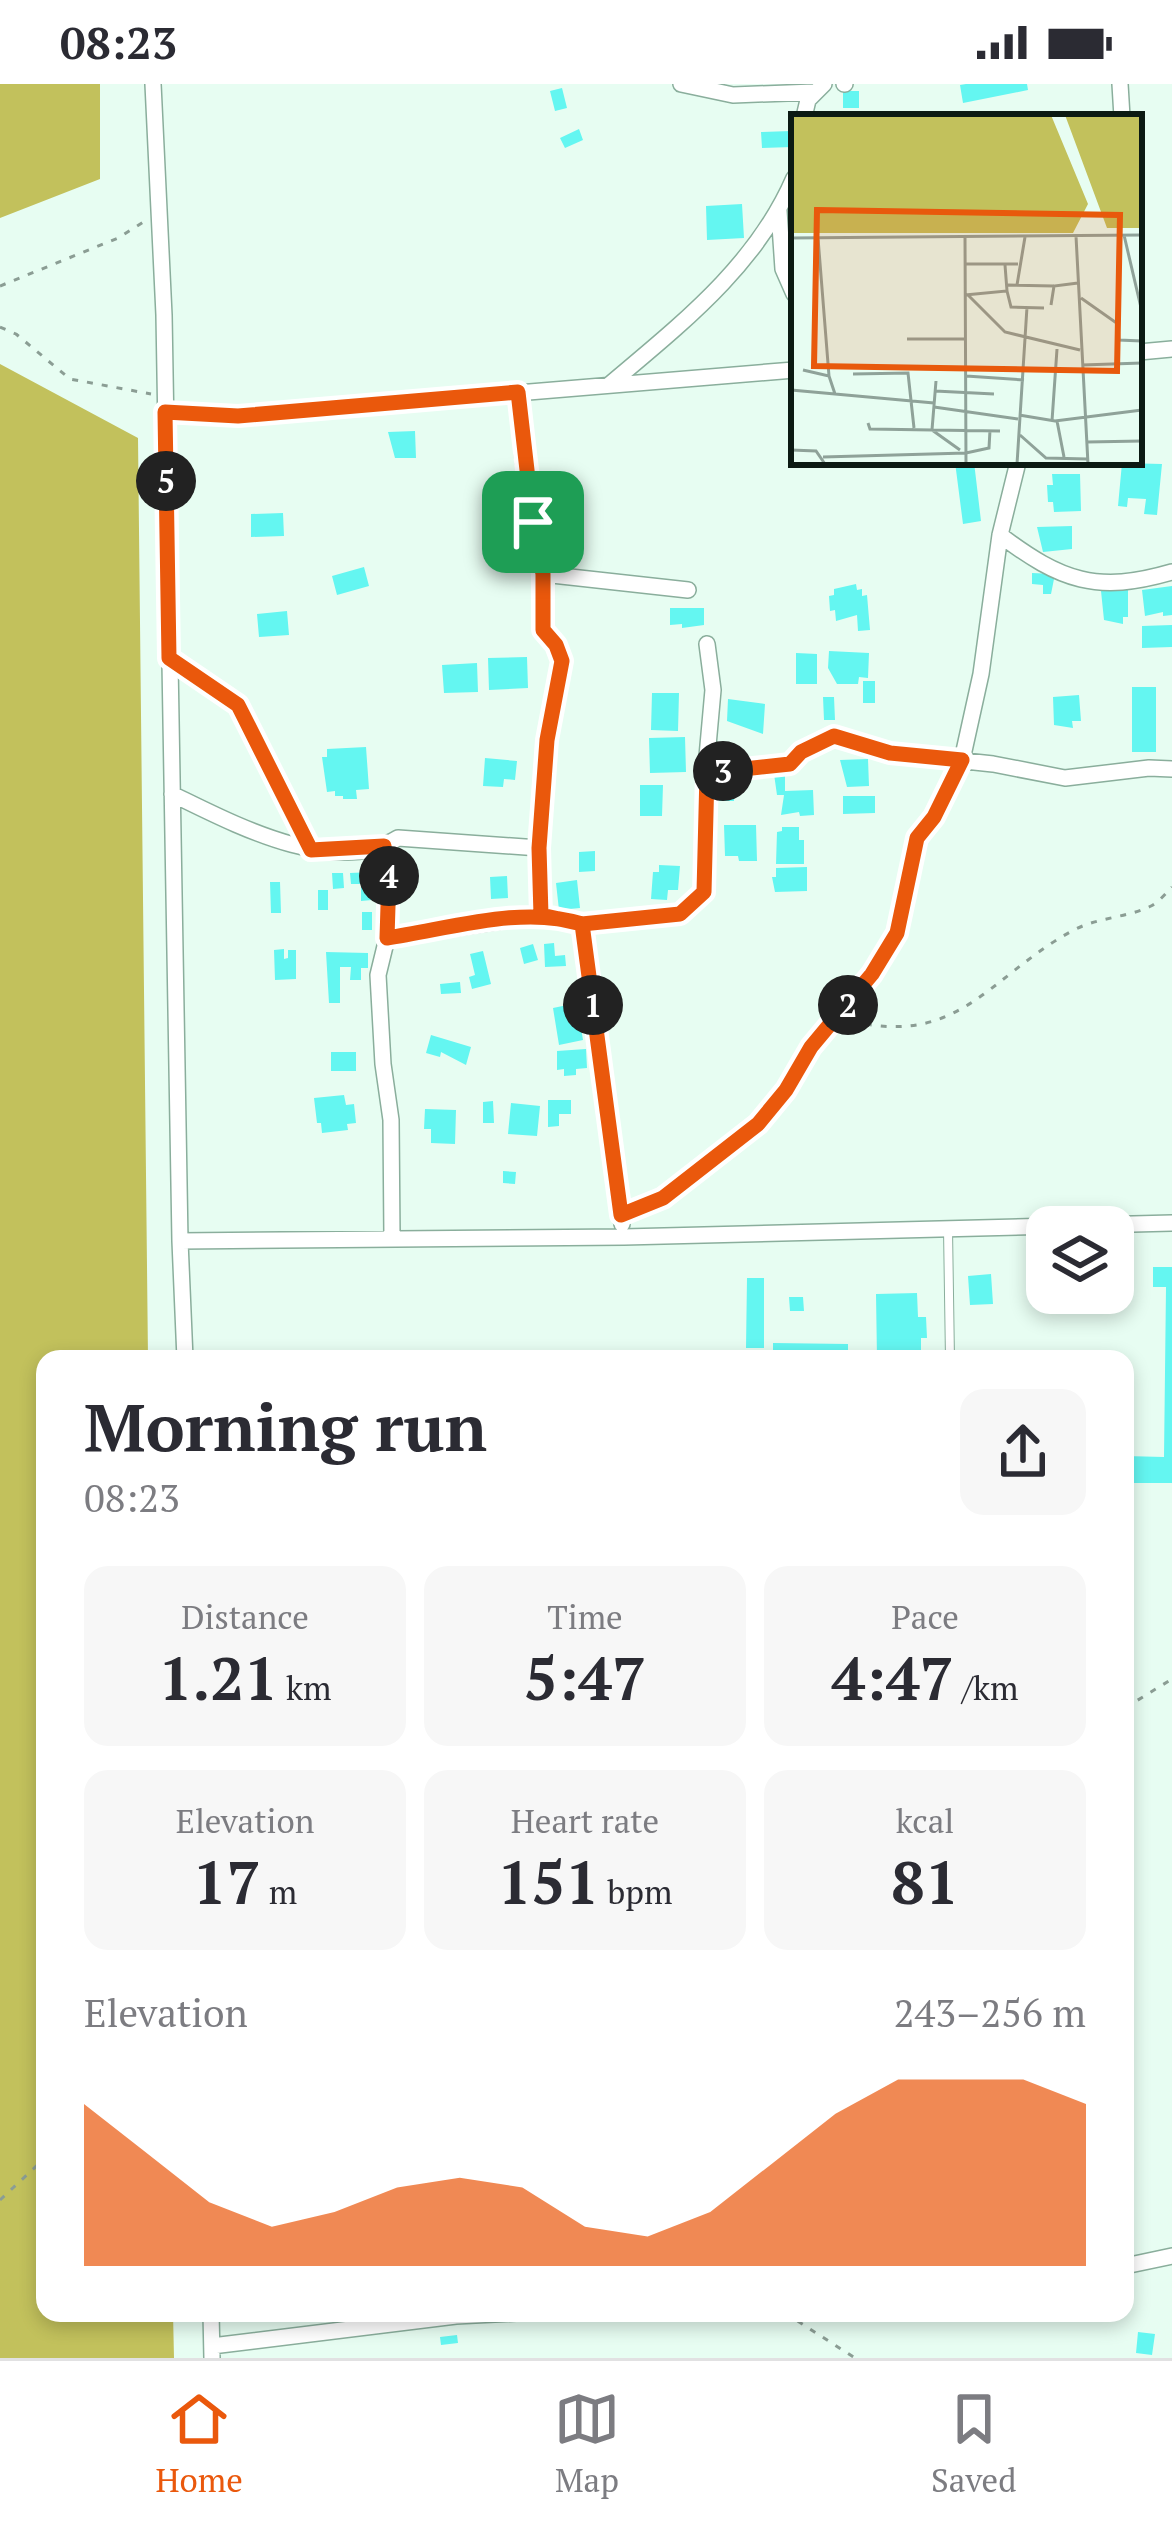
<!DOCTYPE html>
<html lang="en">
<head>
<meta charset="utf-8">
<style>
	body { margin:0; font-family:"PT Serif",serif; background:#f7f7f7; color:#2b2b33; height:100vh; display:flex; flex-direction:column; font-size:45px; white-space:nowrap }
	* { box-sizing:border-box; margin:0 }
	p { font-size:39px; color:#7c7c81 }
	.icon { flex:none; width:66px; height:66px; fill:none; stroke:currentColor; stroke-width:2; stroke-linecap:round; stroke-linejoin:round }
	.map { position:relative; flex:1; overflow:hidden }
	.drawer { position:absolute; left:36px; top:1266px; width:1098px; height:972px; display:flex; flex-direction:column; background:#fff; border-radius:24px; box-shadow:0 6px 18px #0003 }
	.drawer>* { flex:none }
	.buttons { position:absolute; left:1026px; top:1122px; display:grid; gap:24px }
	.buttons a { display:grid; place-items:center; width:108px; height:108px; border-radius:24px; background:#fff; box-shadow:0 6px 18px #0003; font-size:60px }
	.pin { position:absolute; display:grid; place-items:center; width:102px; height:102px; color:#fff; margin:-51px; border-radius:24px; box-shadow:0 6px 18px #0006 }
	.km { position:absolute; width:60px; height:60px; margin:-30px; border-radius:50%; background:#222; color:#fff; font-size:33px; line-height:60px; text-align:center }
	.round { display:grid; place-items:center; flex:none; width:126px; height:126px; border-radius:24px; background:#f7f7f7 }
	.overview { display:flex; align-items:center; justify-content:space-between; height:204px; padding:0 48px }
	h1 { font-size:66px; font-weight:700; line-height:90px }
	.metrics { display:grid; grid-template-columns:repeat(3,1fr); gap:18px; height:204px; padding:12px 48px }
	.metrics div { display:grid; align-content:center; border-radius:24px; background:#f7f7f7; text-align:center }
	.metrics b { font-size:60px; font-weight:700 }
	.metrics small { font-size:33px; font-weight:400 }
	.metrics p { font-size:33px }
	.chart { height:336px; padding:24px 48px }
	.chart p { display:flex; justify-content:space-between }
	.chart svg { width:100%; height:216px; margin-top:12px; fill:#ea580c; opacity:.7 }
	.status { display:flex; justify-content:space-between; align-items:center; height:84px; padding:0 60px; background:#fff; direction:ltr }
	.status svg { height:33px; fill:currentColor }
	.dock { display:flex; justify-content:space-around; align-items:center; height:168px; border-top:3px solid #e1e1e2; background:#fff; font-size:33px; color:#7c7c81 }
	.dock a { display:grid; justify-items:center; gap:6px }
	.dock .on { color:#ea580c }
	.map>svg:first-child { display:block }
	.forest { fill:#c2c15c }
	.building { fill:#64f6f1 }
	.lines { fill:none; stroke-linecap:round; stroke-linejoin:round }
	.service-casing { stroke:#8aae9c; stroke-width:10 }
	.minor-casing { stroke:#8aae9c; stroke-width:18 }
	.path { stroke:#8b9d94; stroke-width:3; stroke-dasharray:6 9; stroke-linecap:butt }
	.service { stroke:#fff; stroke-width:8 }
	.minor { stroke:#fff; stroke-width:15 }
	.route-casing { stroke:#fff; stroke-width:24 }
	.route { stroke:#ea580c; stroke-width:15 }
	.inset-road { fill:none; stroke:#8fa299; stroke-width:3 }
	.view { fill:#e8590c; fill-opacity:0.15; stroke:#e8590c; stroke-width:6 }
	.inset-edge { fill:none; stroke:#0c1a13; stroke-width:6 }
</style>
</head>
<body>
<div class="status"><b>08:23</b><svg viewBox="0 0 49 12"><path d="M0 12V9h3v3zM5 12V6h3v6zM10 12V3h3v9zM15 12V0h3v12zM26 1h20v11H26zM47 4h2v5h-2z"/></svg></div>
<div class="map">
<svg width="1172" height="2274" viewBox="0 0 1172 2274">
	<rect width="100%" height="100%" fill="#e7fdf2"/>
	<!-- forest -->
	<path class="forest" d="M0 0H100V95L0 134Z
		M0 280 138 354 148 1275H45V2229H173L174 2274H0Z"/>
	<!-- building -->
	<path class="building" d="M966 0H1027L1028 6 963 19 960 1Z
		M562 4 567 24 555 27 550 7Z
		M843 7H859V24H843Z
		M860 27V33H813V29Z
		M579 45 583 56 565 64 560 54Z
		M791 47 792 63 762 64 761 48Z
		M742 120 744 154 707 156 706 122Z
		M415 347 416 374H395L388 348Z
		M955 378H974L981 437 963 440Z
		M1122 379 1162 380 1157 431 1144 430 1146 415 1128 414 1127 423 1118 422Z
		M1052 390H1080L1081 427 1054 428 1053 418H1048L1047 401H1053Z
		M283 429 284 452 251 453V430Z
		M1072 442V465L1043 468 1037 443Z
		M364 483 369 502 337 511 332 492Z
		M1032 489 1055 490 1051 510H1043V501L1032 500Z
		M856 500 857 506 862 505V512L867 511 870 546 858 547 857 531 836 537 835 526 830 527 829 512 834 511V505Z
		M1104 500 1128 504V533H1123V540L1104 536 1101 507H1105Z
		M1172 502V531L1163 532V528L1145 532 1142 506Z
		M670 524H704V541L682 544V540L670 541Z
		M287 527 289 551 259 553 257 530Z
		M1172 541V563L1142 564V542Z
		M829 567 869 569 868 594 859 593 858 600H837L828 584Z
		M796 569 817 570V600H796Z
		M527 573 528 604 489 606 488 574Z
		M477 579 478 608 444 609 442 581Z
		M863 597H875V619H863Z
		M1132 603H1156V668H1132Z
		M652 609H679L678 647 651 646Z
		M1079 611 1081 637H1072L1073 644 1054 641 1053 613Z
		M823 613H834L835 636H824Z
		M728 615 765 620 763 650 727 637Z
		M685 653 686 688 650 689 649 654Z
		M366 663 369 705 356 706 357 715H343V712H335V707L327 708 322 673H327V665Z
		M485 674 517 677 515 696 504 695 503 703 483 702Z
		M868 675 869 702 847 703 840 676Z
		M785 689V707L813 706 814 731 800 732 799 728 781 731 784 711H777L774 690Z
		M720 694H735L734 717H719Z
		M640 701H663L662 732H640Z
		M843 712H875V729L843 730Z
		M724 741H756L757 777H739L738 772H725Z
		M782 743H799V756H804V780H776L777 748 782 747Z
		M595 767V787L579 788V768Z
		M659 781 680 782 678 806H668L667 816 651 815 653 788H659Z
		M807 783V807L775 808 772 793H776V784Z
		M372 788V816L361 817V800H351L350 789Z
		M332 789H343L344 804 333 805Z
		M507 792 508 814 491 815 490 793Z
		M577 796 580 824 559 826 556 799Z
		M270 798H280L281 829H271Z
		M318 806H328V826H318Z
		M362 828H372V846H362Z
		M554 859 555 872 565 871 566 882 545 883 544 860Z
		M533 860 538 876 524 880 520 864Z
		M284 865V875L288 874V866H296V895L275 896 274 866Z
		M483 867 491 900 472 905 469 893 475 891 470 870Z
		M326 868 368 869V884H361V896H350L351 883H340V919H329Z
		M460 898 461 909 441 910 440 900Z
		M577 919 583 956 559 961 553 924Z
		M431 951 471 963 466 981 441 968 440 973 426 969Z
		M586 965 587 984 576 985V991L564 992V985L557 986V967Z
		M331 968H356V987H331Z
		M344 1011 346 1021 354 1020 356 1039 347 1040 348 1046 322 1049 321 1039H317L314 1014Z
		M548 1016H571V1030H559V1042L548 1043Z
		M493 1017 494 1039H483V1018Z
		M511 1019 540 1022 537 1052 508 1050Z
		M425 1025 456 1026 455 1060 431 1059V1045H424Z
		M503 1087 516 1088 515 1100 503 1099Z
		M1113 1162H1126V1174H1113Z
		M1153 1183H1172V1399H1125V1372L1164 1373 1166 1203H1153Z
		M991 1190 993 1220 970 1221 968 1192Z
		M747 1194H764V1264H746Z
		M917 1209 918 1233H926L927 1254H921V1275H877L876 1210Z
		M789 1213H803L804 1227H790Z
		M773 1259 848 1260V1275H773Z
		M1138 2248 1155 2250 1152 2271 1136 2269Z
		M457 2251 458 2259 441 2261 440 2253Z"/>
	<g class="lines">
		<defs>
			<path id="service" d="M948 1145 950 1275"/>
			<path id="minor" d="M153 0 164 231 180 1157 185 1275
				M681 0 733 11 814 8
				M844 0H845
				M1120 0 1122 33
				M804 33 808 16 824 0
				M779 127 783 185 794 210
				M1139 268 1172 265
				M609 301C681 240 756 182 794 94
				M518 308 523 375 543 490 688 506
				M165 328 238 332 794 286
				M1000 451C1061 497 1097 510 1172 488
				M169 574 238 621 311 766
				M707 689 790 680 801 668 834 651 890 669 993 680 1065 694 1149 684 1172 685
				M172 710C232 739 333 794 398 754L539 764
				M384 762 389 790 387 854 378 891 383 980 391 1036 392 1154
				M541 831 539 764 547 657 563 577 556 561 543 546V490
				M582 840 680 829 704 808 707 784 704 706 713 606 707 560
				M387 854 541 831 582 840 622 1140
				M621 1131 663 1114 758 1040 786 1006 811 963 872 890 897 849 917 754 934 733 962 676 981 590 1000 451 1018 378
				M180 1157 624 1153 1172 1139
				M1125 2182 1172 2172
				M211 2229 212 2274
				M212 2262 456 2232 516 2229"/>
		</defs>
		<!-- service casing -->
		<use href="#service" class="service-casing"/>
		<!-- minor casing -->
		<use href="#minor" class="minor-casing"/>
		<!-- path -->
		<path class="path" d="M0 202 118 154 145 137
			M0 243 16 250 70 295 151 310
			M851 937C960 963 988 893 1072 847 1097 833 1127 834 1151 822 1159 818 1166 809 1172 803
			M1125 1624 1172 1595
			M0 2116 45 2074
			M785 2229 855 2274"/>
		<!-- service -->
		<use href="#service" class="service"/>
		<!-- minor -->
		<use href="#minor" class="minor"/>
	</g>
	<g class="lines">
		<defs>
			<path id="route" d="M533 438 543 490V546L556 561 562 577 547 656 539 764 541 831 582 840 621 1131 663 1114 758 1040 786 1006 811 963 872 890 897 849 917 754 934 733 962 676 890 669 834 652 801 668 790 680 707 689 704 808 680 830 582 840C522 821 449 845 387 854L389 790 384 762 311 766 238 621 169 574 165 328 238 332 518 308 533 438"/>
		</defs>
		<!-- route casing -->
		<use href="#route" class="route-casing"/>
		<!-- route -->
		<use href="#route" class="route"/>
	</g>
	<!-- overview -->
	<g transform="translate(791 30)">
		<rect width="351" height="351" fill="#e7fdf2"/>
		<path d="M0 1H260L297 90 282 119H0ZM274 1H351V114H316Z" fill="#c2c15c"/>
		<path class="inset-road" d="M333 121 351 198M174 122 175 350M285 122 297 350M0 124 351 121M27 124 38 262M174 150H227M217 171 263 172M226 171 234 123M216 177 220 193 253 194M174 181 216 177 214 151M177 181 214 218 289 236M290 184 327 210 328 226 351 227M260 191 263 172 287 169M116 225H174M291 251 351 249M12 256 38 262 44 280M62 260 117 259 123 314M175 262 233 266M145 267 141 316 209 317M0 276 143 289M144 277 203 280M143 293 227 305M228 301 264 307 351 296M261 307 266 235M266 307 273 343M77 309 79 315 141 316 169 336M229 321 255 344 296 345M296 328 351 327M0 336 25 337 34 350M32 343 175 339 198 334 199 316M226 350 236 193"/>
		<path class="view" d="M26 96 329 101 326 257 23 252Z"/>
		<rect width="351" height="351" class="inset-edge"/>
	</g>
</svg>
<div class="buttons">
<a><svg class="icon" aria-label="layers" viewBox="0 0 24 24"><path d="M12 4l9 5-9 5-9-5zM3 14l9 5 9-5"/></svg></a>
</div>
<div class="pin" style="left:533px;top:438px;background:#1e9e55"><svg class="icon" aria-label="arrive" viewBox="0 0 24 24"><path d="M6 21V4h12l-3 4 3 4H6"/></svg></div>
<b class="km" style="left:593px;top:921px">1</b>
<b class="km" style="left:848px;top:921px">2</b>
<b class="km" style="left:723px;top:687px">3</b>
<b class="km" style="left:389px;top:792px">4</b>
<b class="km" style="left:166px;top:397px">5</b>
<section class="drawer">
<div class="overview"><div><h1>Morning run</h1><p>08:23</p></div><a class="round"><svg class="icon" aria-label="share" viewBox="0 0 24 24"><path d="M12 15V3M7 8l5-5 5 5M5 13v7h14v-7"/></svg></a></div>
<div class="metrics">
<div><p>Distance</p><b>1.21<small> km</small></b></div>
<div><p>Time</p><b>5:47</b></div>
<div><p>Pace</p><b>4:47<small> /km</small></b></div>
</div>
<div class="metrics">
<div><p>Elevation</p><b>17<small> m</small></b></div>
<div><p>Heart rate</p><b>151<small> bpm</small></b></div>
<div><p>kcal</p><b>81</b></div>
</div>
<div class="chart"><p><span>Elevation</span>243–256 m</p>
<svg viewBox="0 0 160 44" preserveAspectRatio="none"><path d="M0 44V11L10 21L20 31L30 36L40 33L50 28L60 26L70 28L80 36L90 38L100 33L110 23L120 13L130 6L140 6L150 6L160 11V44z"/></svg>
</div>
</section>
</div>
<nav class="dock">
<a class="on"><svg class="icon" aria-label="home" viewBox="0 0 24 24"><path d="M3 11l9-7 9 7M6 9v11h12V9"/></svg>Home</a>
<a><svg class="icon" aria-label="map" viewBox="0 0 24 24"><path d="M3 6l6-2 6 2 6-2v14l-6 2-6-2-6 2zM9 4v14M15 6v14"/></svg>Map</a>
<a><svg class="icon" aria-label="saved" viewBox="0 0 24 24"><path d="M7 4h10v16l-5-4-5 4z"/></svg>Saved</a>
</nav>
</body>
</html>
